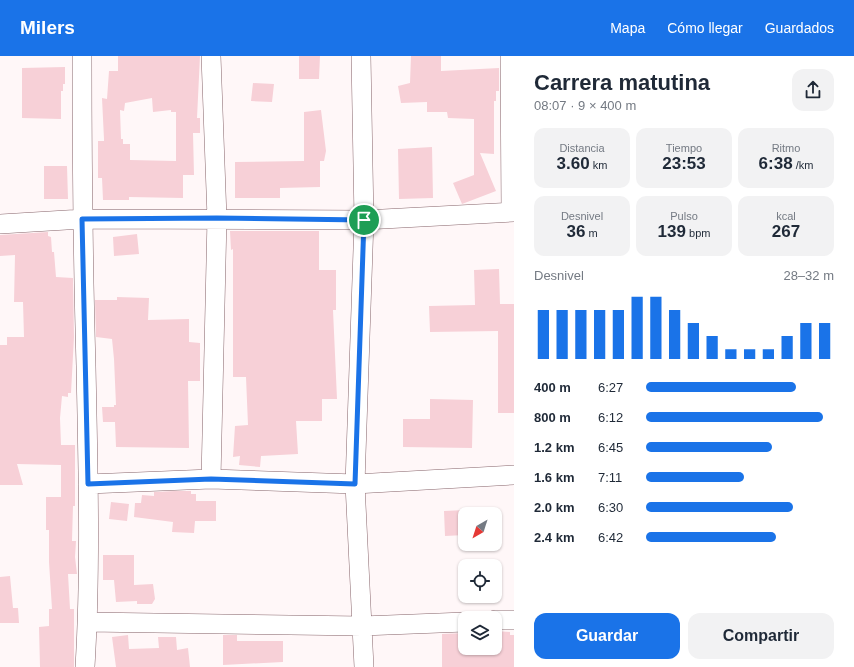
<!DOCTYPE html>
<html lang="es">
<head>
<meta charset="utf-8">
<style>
	body { margin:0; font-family:Helvetica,sans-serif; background:#f2f2f3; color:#1f2937; height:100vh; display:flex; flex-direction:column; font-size:15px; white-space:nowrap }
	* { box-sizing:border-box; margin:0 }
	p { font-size:13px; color:#747a83 }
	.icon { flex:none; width:22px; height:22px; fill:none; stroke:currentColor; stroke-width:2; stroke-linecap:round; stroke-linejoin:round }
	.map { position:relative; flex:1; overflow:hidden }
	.panel { display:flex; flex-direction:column; background:#fff; width:340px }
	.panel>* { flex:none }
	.needle { width:26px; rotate:219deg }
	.controls { position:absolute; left:458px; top:451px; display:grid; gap:8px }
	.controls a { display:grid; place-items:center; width:44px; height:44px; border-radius:8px; background:#fff; box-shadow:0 1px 3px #0004; font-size:20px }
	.pin { position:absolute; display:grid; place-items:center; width:34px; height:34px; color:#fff; margin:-17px; border:2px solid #fff; border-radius:50%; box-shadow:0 1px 4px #0007 }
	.round { display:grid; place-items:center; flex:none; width:42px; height:42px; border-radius:12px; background:#f2f2f3 }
	.headline { display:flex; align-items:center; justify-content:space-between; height:68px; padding:0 20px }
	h1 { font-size:22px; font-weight:600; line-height:30px }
	.stats { display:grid; grid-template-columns:repeat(3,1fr); gap:6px; height:68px; padding:4px 20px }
	.stats div { display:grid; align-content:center; border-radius:10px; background:#f2f2f3; text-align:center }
	.stats b { font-size:17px; font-weight:600 }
	.stats small { font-size:11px; font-weight:400 }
	.stats p { font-size:11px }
	.chart { height:112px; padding:8px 20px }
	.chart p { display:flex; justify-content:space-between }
	.chart svg { width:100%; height:72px; margin-top:4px; stroke:#1a73e8; stroke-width:6 }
	.cta { display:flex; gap:8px; margin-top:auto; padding:8px 20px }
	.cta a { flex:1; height:46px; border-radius:12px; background:#1a73e8; color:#fff; font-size:16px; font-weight:600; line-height:46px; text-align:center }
	.cta a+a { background:#f2f2f3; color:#1f2937 }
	ul { padding:0 20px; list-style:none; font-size:13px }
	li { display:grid; grid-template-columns:64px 48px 1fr; align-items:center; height:30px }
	li i { height:10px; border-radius:5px; background:#1a73e8 }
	header { display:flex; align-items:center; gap:24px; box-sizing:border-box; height:56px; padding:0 20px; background:#1a73e8; color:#fff }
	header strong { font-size:19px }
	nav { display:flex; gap:22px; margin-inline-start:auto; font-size:14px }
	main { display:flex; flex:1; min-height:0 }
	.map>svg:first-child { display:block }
	.building { fill:#f7d0d7; fill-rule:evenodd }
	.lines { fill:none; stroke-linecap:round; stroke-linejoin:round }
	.minor-casing { stroke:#88666c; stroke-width:20 }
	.minor { stroke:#fff; stroke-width:19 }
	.route-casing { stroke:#fff; stroke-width:8 }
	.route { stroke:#1a73e8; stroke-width:5 }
</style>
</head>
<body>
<header>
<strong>Milers</strong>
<nav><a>Mapa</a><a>Cómo llegar</a><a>Guardados</a></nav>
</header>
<main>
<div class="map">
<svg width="514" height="611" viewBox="0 0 514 611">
	<rect width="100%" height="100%" fill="#fff7f8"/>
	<!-- building -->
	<path class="building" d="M118 0H200L197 62H200V77H193L194 119H183V142L129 141V144H103L102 122H98V85H104V83L102 42 107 43 109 15H118ZM152 42 153 56 171 54V56H176V105L130 104V88H123V83H121L120 54 124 55 125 47Z
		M299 0H320L319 23H299Z
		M411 0H441V15L499 12V35H496V45H494V98L480 97 496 135 462 148 453 127 474 119V63L448 62 447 56H427V46L401 47 398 30 410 27Z
		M65 11V28H63V35H61V63L22 62V12Z
		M253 27 274 28 272 46 251 45Z
		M321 54 326 95 324 105H320V131L280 132V142H235V106L304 105V56Z
		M432 91 433 142 399 143 398 93Z
		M44 110H67L68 143H44Z
		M230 175H319V214H336V254H333L337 343H322V365H296L298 398 261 400 260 411 239 409 240 400 233 401 235 370 248 369 246 321H233V193L231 194Z
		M48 176V180L51 181 52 196H54L56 221 73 222 74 281 71 337H68V341L62 340 60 362 61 389H75V450H73L72 485H76L75 501 77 518H68L70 553H74V611H40L39 571 49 570V553H52L49 506V474H46V441H61V409L17 408 23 429H0V289H7V281H24L23 246H14L15 199 0 200V179Z
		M137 178 139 198 114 200 113 181Z
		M499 213 500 248H514V357H498V275L430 276 429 250 475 249 474 214Z
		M117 241 149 242 148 264 189 263V286L200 287V325H188L189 392 116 391 115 366H103L102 351H114V349H116L114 303 112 283 96 281 95 244H117Z
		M430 343 473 344 472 392 403 391V363H430Z
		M175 435H191V438H196V445H216V465H195L194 477 172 476 173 466 134 461 135 447H141L142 439 154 440V436Z
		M111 446 129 448 127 465 109 463Z
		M465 454V479L445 480 444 455Z
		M103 499H134V529L153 528 155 543 152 548H137V545L116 546 114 524H103Z
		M10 520 13 552H18L19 567H0V521Z
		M495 575 510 576V579H514V611H442V578L465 577V592H495Z
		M128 579 129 593 159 592 158 581H176L177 594 188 592 190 611H116L112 581Z
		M223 579H237V585H283V606L223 609Z"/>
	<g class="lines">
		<defs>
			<path id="minor" d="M82 0C82 103 83 207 86 310 88 410 91 511 85 611
				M361 0 364 164 355 428 364 611
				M510 0 511 156
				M0 168 83 163 364 164 514 156
				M211 423 217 162 211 0
				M88 428 211 423 355 428 514 419
				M495 564H514
				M88 566 362 570 465 566"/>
		</defs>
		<!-- minor casing -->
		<use href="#minor" class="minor-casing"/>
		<!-- minor -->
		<use href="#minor" class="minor"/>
	</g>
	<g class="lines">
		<defs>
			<path id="route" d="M217 162 364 164 355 428 211 423 88 428 82 163Z"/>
		</defs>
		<!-- route casing -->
		<use href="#route" class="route-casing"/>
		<!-- route -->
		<use href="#route" class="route"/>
	</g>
</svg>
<div class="controls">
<a><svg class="needle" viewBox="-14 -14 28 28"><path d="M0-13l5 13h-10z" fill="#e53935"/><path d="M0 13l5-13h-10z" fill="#747a83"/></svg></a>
<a><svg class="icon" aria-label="locate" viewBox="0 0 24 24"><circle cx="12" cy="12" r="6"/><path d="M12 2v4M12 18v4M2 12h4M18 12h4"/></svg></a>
<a><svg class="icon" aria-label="layers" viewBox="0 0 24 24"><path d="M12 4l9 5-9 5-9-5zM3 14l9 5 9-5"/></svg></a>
</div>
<div class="pin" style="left:364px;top:164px;background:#1e9e55"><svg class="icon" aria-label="arrive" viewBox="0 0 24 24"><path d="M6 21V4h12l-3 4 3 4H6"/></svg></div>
</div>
<section class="panel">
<div class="headline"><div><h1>Carrera matutina</h1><p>08:07 · 9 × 400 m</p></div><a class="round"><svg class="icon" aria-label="share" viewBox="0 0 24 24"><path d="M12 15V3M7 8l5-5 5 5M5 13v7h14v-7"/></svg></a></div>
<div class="stats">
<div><p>Distancia</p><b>3.60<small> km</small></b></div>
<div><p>Tiempo</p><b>23:53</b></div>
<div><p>Ritmo</p><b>6:38<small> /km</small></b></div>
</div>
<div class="stats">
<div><p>Desnivel</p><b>36<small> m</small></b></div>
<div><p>Pulso</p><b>139<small> bpm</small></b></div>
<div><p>kcal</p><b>267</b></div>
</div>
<div class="chart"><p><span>Desnivel</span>28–32 m</p>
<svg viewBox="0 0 160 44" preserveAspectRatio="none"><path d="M5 44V14M15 44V14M25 44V14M35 44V14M45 44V14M55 44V6M65 44V6M75 44V14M85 44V22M95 44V30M105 44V38M115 44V38M125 44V38M135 44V30M145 44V22M155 44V22"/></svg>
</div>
<ul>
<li><b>400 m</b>6:27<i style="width:80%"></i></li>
<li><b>800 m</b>6:12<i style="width:94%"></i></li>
<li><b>1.2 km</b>6:45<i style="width:67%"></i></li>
<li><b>1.6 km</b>7:11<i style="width:52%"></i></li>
<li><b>2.0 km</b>6:30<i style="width:78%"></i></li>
<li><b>2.4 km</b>6:42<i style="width:69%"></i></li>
</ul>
<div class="cta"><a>Guardar</a><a>Compartir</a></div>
</section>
</main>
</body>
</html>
